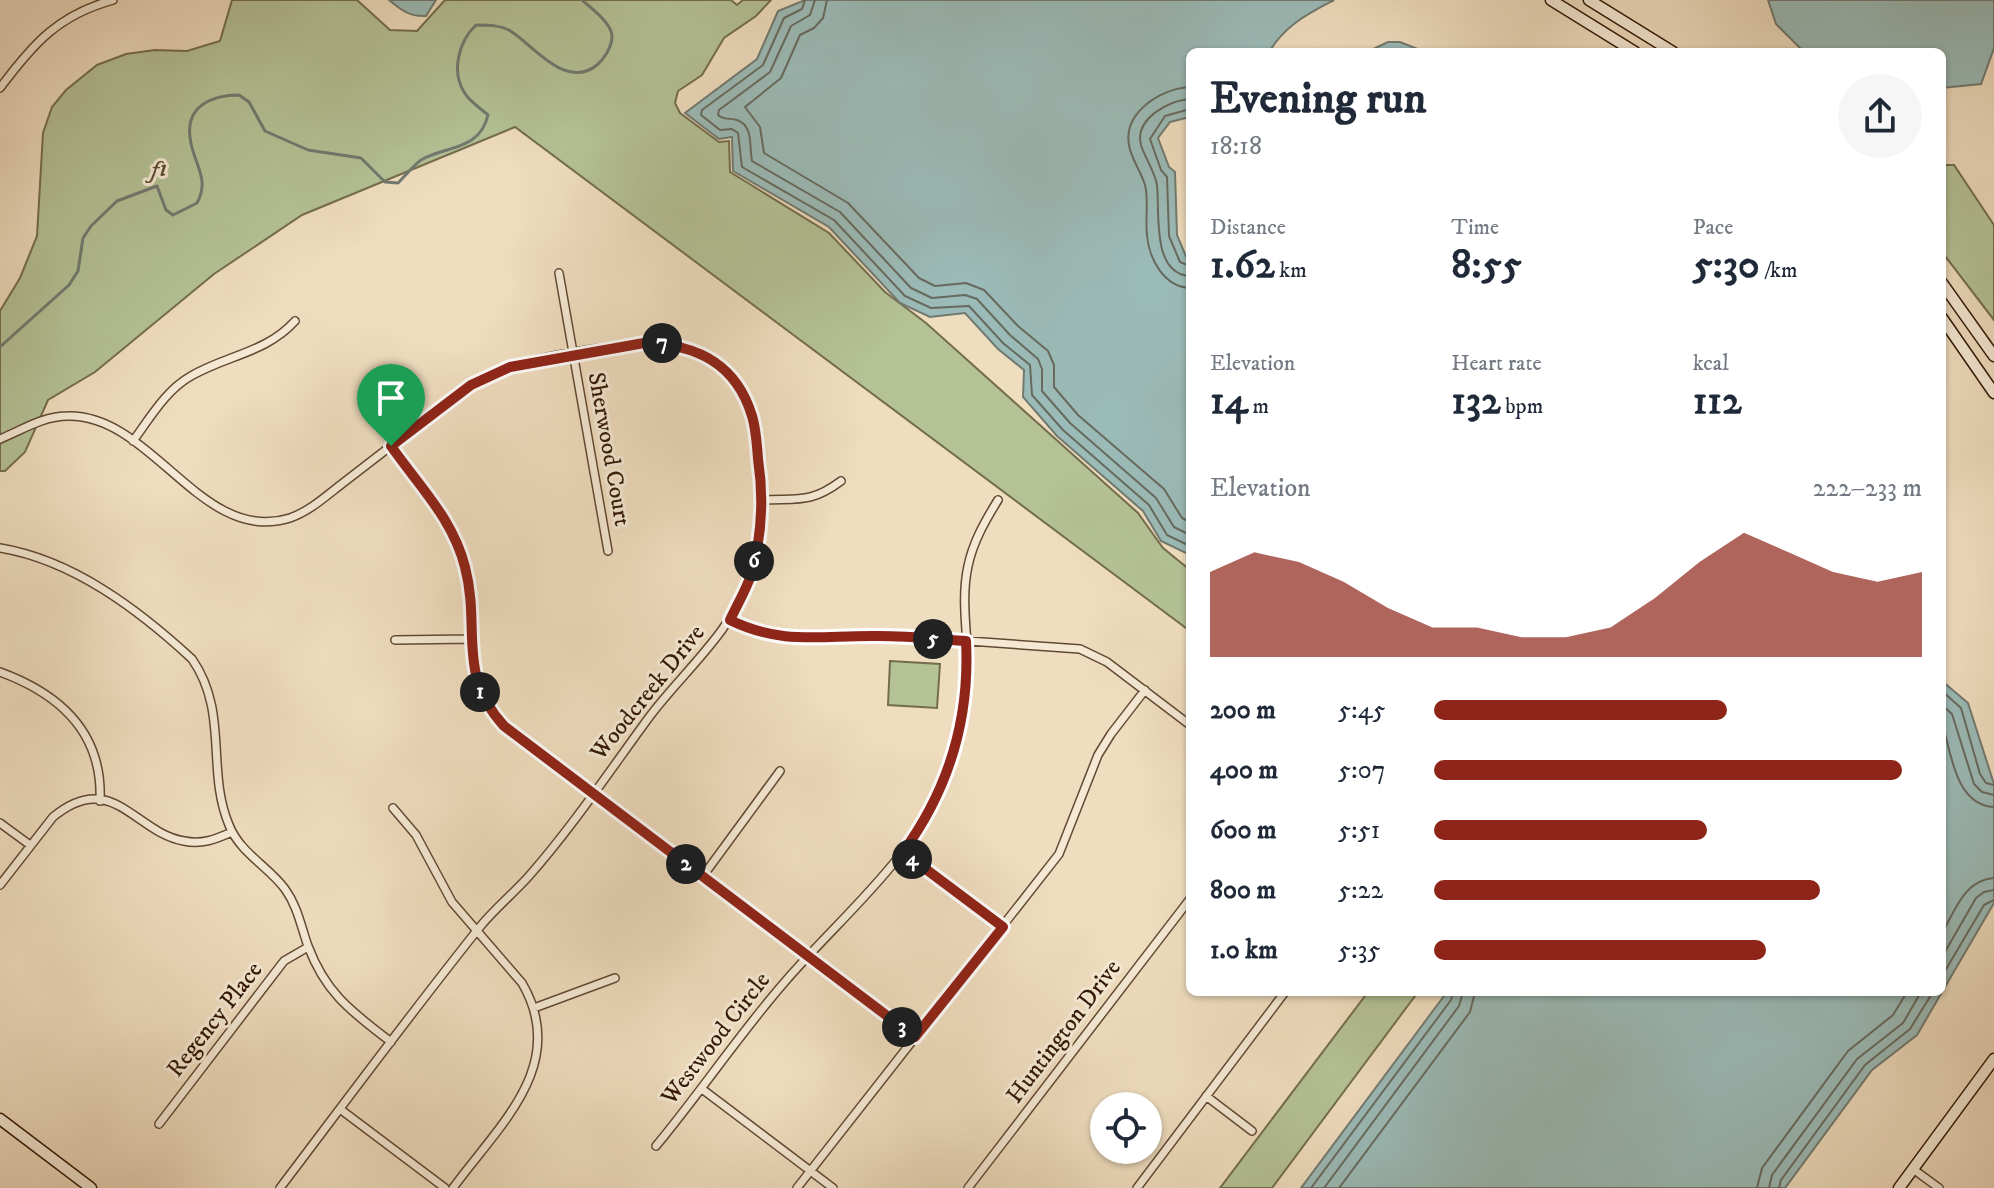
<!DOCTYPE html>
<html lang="en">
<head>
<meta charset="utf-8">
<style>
	body { margin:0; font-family:"IM FELL DW Pica",serif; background:#f6f6f7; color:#1f2937; height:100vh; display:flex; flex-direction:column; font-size:30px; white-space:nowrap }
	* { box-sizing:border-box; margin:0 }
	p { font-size:26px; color:#747a83 }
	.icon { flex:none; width:44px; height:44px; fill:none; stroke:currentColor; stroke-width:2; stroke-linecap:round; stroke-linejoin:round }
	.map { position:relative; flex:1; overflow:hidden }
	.details { position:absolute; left:1186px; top:48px; width:760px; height:948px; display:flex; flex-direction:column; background:#fff; border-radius:12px; box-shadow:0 2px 6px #0004 }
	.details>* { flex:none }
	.buttons { position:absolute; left:1090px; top:1092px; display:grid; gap:16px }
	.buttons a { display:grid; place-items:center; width:72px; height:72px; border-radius:50%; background:#fff; box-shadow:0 2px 6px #0004; font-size:40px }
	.pin { position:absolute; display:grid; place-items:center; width:68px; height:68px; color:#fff; margin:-82px -34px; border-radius:50% 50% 50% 0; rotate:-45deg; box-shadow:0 0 8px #0007 }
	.pin .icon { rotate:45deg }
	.km { position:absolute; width:40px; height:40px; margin:-20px; border-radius:50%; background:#222; color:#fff; font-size:22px; line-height:40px; text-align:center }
	.round { display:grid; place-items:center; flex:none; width:84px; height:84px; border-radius:42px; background:#f6f6f7 }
	.summary { display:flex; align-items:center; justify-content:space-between; height:136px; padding:0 24px }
	h1 { font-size:44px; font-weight:700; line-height:60px }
	.stats { display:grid; grid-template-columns:repeat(3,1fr); gap:12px; height:136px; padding:8px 24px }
	.stats div { display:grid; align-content:center }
	.stats b { font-size:40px; font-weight:700 }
	.stats small { font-size:22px; font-weight:400 }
	.stats p { font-size:22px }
	.chart { height:224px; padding:16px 24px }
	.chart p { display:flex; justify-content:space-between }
	.chart svg { width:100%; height:144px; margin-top:8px; fill:#8f2418; opacity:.7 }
	ul { padding:0 24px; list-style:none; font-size:26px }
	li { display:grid; grid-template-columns:128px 96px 1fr; align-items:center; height:60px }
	li i { height:20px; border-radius:10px; background:#8f2418 }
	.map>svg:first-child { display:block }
	.green { fill:#b4c296; stroke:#746d4d; stroke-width:2 }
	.water { fill:#9bbbb8; stroke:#717a70; stroke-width:2 }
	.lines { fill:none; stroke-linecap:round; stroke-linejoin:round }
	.shore { stroke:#676a5e; stroke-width:2 }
	.stream { stroke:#717a70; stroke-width:3 }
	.street-casing { stroke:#624933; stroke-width:10 }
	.secondary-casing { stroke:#331804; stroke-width:13 }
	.street { stroke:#f5e9d5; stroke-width:7 }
	.secondary { stroke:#f5e9d5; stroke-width:10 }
	.route-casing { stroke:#fff; stroke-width:16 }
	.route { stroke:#8f2418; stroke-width:10 }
	.labels { text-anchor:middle; stroke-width:6; stroke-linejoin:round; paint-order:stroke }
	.park-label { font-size:24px; font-style:italic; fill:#5a4b30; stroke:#f5e9d5 }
	.street-label { font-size:24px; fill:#331804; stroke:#f5e9d5 }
</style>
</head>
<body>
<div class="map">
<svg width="1994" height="1188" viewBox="0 0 1994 1188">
	<rect width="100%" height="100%" fill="#efddbf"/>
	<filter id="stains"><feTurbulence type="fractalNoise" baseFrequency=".0025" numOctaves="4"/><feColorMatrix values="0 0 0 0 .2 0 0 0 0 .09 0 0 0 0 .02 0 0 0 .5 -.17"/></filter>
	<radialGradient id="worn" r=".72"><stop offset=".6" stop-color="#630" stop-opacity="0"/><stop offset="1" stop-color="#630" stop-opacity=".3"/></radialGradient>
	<!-- green -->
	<path class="green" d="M232 0H357L390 30 417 31 445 0H731L737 5 743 0H771L756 16 724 38 702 75 678 91 675 103 680 113 719 142 729 141 730 172 829 233 885 292 926 323 1138 513 1163 548 1190 570V631L515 127 302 215 214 274 95 372 48 400 25 452 5 471H0V311L20 278 37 236 43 133 52 107 66 90 97 65 126 54 155 50 187 51 220 41Z
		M1942 165H1954L1994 225V320L1942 252Z
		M890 661 940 664 937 708 888 705Z
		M1368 992H1418L1272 1188H1220Z"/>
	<!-- water -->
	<path class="water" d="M389 0H436L426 16C410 17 401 10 389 0Z
		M805 0H1334C1308 14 1285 25 1269 52H1190V117L1170 122 1158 138 1169 167 1175 172 1177 235 1190 266V555L1161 541 1143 511 1057 436 1023 397 1024 370 998 349 965 313 930 317 900 303 829 227 733 171 732 137 719 139 685 113 757 59 778 11Z
		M1768 0H1994V48L1981 84 1942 88V52H1804L1776 24Z
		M1388 42H1400L1425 52H1367Z
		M1942 681 1968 703 1994 784V903L1942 992Z
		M1447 992H1942L1917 1035 1872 1070 1785 1188H1301Z"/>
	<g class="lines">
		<!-- shore -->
		<path class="shore" d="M805 0 802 9 784 18 763 65 702 110 701 115 720 130 732 129 738 133 742 167 834 220 905 296 931 308 969 306 1003 343 1030 365 1032 395 1063 430 1149 505 1167 535 1190 546
			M815 0 810 15 791 26 770 72 719 110 718 115C725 121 728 117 737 120 754 126 749 147 752 161L840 212 911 288 932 298 965 295 977 299 1010 335 1038 359 1042 369V391L1070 423 1156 498 1174 527 1190 535
			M827 0 823 18 814 28 800 35 781 78 745 107 760 127 764 153 848 203 919 278 935 286 966 283 984 290 1018 326 1048 351 1054 365V387L1078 415 1164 489 1182 518 1190 522
			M1190 87C1162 88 1123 112 1129 145 1131 159 1141 171 1145 185 1149 200 1145 220 1147 235 1149 259 1164 287 1190 288
			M1190 99C1169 100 1134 119 1141 145 1145 158 1155 172 1157 185 1160 211 1151 274 1190 276
			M1190 109 1165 116 1150 139 1161 170 1167 177 1169 236 1180 262 1190 266
			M1942 691 1961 708 1980 774 1986 783 1994 785
			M1942 705 1952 714 1974 784 1982 792 1994 795
			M1942 722C1951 752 1955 805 1994 807
			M1942 933C1955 911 1964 880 1994 878
			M1942 957 1976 898 1984 892 1994 890
			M1942 976 1984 905 1994 900
			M1311 1188 1451 1000 1453 992
			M1324 1188 1459 1006 1463 992
			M1339 1188 1470 1012 1475 992
			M1757 1188 1762 1168 1848 1051 1893 1015 1907 992
			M1769 1188 1772 1175 1857 1059 1903 1023 1921 992
			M1779 1188 1781 1180 1865 1065 1910 1029 1933 992"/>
		<!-- stream -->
		<path class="stream" d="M0 347 69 285 78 271 83 238 91 226 117 201 157 186 166 210 173 215 197 203C211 178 192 162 190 137 186 106 212 95 239 95L249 102 265 131 308 150 361 158 385 182 398 183C405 176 413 166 421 160 444 146 480 151 488 115 480 108 469 101 464 92 451 71 459 41 476 25 488 25 502 25 512 32 535 47 566 90 597 65 604 59 611 48 612 38 613 24 592 9 582 0"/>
		<defs>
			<path id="street" d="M0 88C33 44 58 15 113 0
				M559 273 608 551
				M0 439C22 430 43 416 68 416 152 414 202 546 290 518 310 511 326 496 343 483 369 463 396 442 422 422 438 409 455 394 473 384 516 358 589 349 640 343 680 339 719 356 741 390 767 432 766 530 750 577 732 632 684 671 650 716 611 769 573 826 529 876 513 894 494 909 479 928 411 1013 346 1101 280 1188
				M133 441C150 418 166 390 191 376 227 355 266 353 295 321
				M391 446C419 485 451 518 465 565 476 604 466 643 475 681 479 695 488 707 496 718L915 1037
				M762 500C798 498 810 504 841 481
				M0 548C73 560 139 610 192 659 229 712 206 770 229 825 240 853 268 866 285 889 298 907 301 927 308 946 326 994 352 1012 391 1042
				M730 620 753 631 779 637 898 636 1080 649 1107 662 1190 725
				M395 640 472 639
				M0 672C60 694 103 733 100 801
				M393 808 416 835 452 902 522 983C570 1065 498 1126 453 1188
				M0 823 30 845
				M903 852 1003 927
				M703 876 780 771
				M0 885 53 817C112 768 135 833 184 841 202 845 216 839 232 832
				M534 1008 615 978
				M702 1089 833 1188
				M1206 1096 1252 1131
				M340 1109 445 1188
				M159 1124 284 961 308 947
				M656 1146C700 1093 738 1036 783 984 840 917 914 860 947 775 960 740 968 700 968 663 967 630 961 598 968 566 973 542 985 521 998 500
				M1913 1169 1939 1188
				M797 1188 1059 854 1098 755 1111 734 1145 690
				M968 1188 1190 899
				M1137 1188 1285 992"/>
			<path id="secondary" d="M1551 0 1635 52
				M1589 0 1673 52
				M1942 283 1994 356
				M1942 318 1994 393
				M0 1119 91 1188
				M1899 1188 1994 1059"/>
		</defs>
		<!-- street casing -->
		<use href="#street" class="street-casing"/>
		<!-- secondary casing -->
		<use href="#secondary" class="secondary-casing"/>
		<!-- street -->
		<use href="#street" class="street"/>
		<!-- secondary -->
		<use href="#secondary" class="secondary"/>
	</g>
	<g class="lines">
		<defs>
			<path id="route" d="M644 343C696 344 736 363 752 416 756 429 757 445 758 459 764 498 762 536 751 575 746 590 737 605 730 620 783 646 822 635 878 636 908 636 937 639 966 641 970 718 949 789 903 852L1003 927 915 1037 504 726C456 674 481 628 465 567 453 519 419 486 391 446L471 385 510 367Z"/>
		</defs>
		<!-- route casing -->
		<use href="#route" class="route-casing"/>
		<!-- route -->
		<use href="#route" class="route"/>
	</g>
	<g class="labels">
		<!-- park labels -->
		<g class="park-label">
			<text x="159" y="176">f1</text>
		</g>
		<!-- street labels -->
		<g class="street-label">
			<text transform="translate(610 449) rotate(80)" y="8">Sherwood Court</text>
			<text transform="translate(647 692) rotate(-51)" y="8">Woodcreek Drive</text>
			<text transform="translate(214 1019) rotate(-52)" y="8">Regency Place</text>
			<text transform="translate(1063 1031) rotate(-53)" y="8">Huntington Drive</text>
			<text transform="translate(715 1038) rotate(-52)" y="8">Westwood Circle</text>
		</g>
	</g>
	<rect width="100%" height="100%" filter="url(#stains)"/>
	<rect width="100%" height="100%" fill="url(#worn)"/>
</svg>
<div class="buttons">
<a><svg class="icon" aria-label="locate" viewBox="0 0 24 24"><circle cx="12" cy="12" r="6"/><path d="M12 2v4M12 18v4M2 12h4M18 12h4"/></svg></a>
</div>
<div class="pin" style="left:391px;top:446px;background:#1e9e55"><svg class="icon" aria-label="arrive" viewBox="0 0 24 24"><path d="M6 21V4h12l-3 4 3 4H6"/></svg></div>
<b class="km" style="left:480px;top:692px">1</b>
<b class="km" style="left:686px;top:864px">2</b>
<b class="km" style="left:902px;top:1027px">3</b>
<b class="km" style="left:912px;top:859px">4</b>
<b class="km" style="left:933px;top:639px">5</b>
<b class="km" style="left:754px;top:561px">6</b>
<b class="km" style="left:662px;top:343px">7</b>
<section class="details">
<div class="summary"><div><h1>Evening run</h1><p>18:18</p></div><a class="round"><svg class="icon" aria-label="share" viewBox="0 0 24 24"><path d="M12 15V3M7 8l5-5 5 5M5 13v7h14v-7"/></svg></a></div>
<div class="stats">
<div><p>Distance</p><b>1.62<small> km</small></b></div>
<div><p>Time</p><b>8:55</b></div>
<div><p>Pace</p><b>5:30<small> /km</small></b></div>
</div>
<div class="stats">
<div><p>Elevation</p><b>14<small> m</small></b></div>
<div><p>Heart rate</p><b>132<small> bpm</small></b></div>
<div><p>kcal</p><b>112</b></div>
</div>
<div class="chart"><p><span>Elevation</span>222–233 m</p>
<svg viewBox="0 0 160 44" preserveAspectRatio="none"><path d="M0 44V18L10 12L20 15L30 21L40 29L50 35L60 35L70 38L80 38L90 35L100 26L110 15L120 6L130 12L140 18L150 21L160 18V44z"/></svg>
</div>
<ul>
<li><b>200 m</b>5:45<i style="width:60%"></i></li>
<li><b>400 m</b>5:07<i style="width:96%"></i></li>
<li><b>600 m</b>5:51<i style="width:56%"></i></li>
<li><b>800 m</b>5:22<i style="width:79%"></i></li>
<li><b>1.0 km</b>5:35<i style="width:68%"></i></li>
</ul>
</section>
</div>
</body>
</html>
